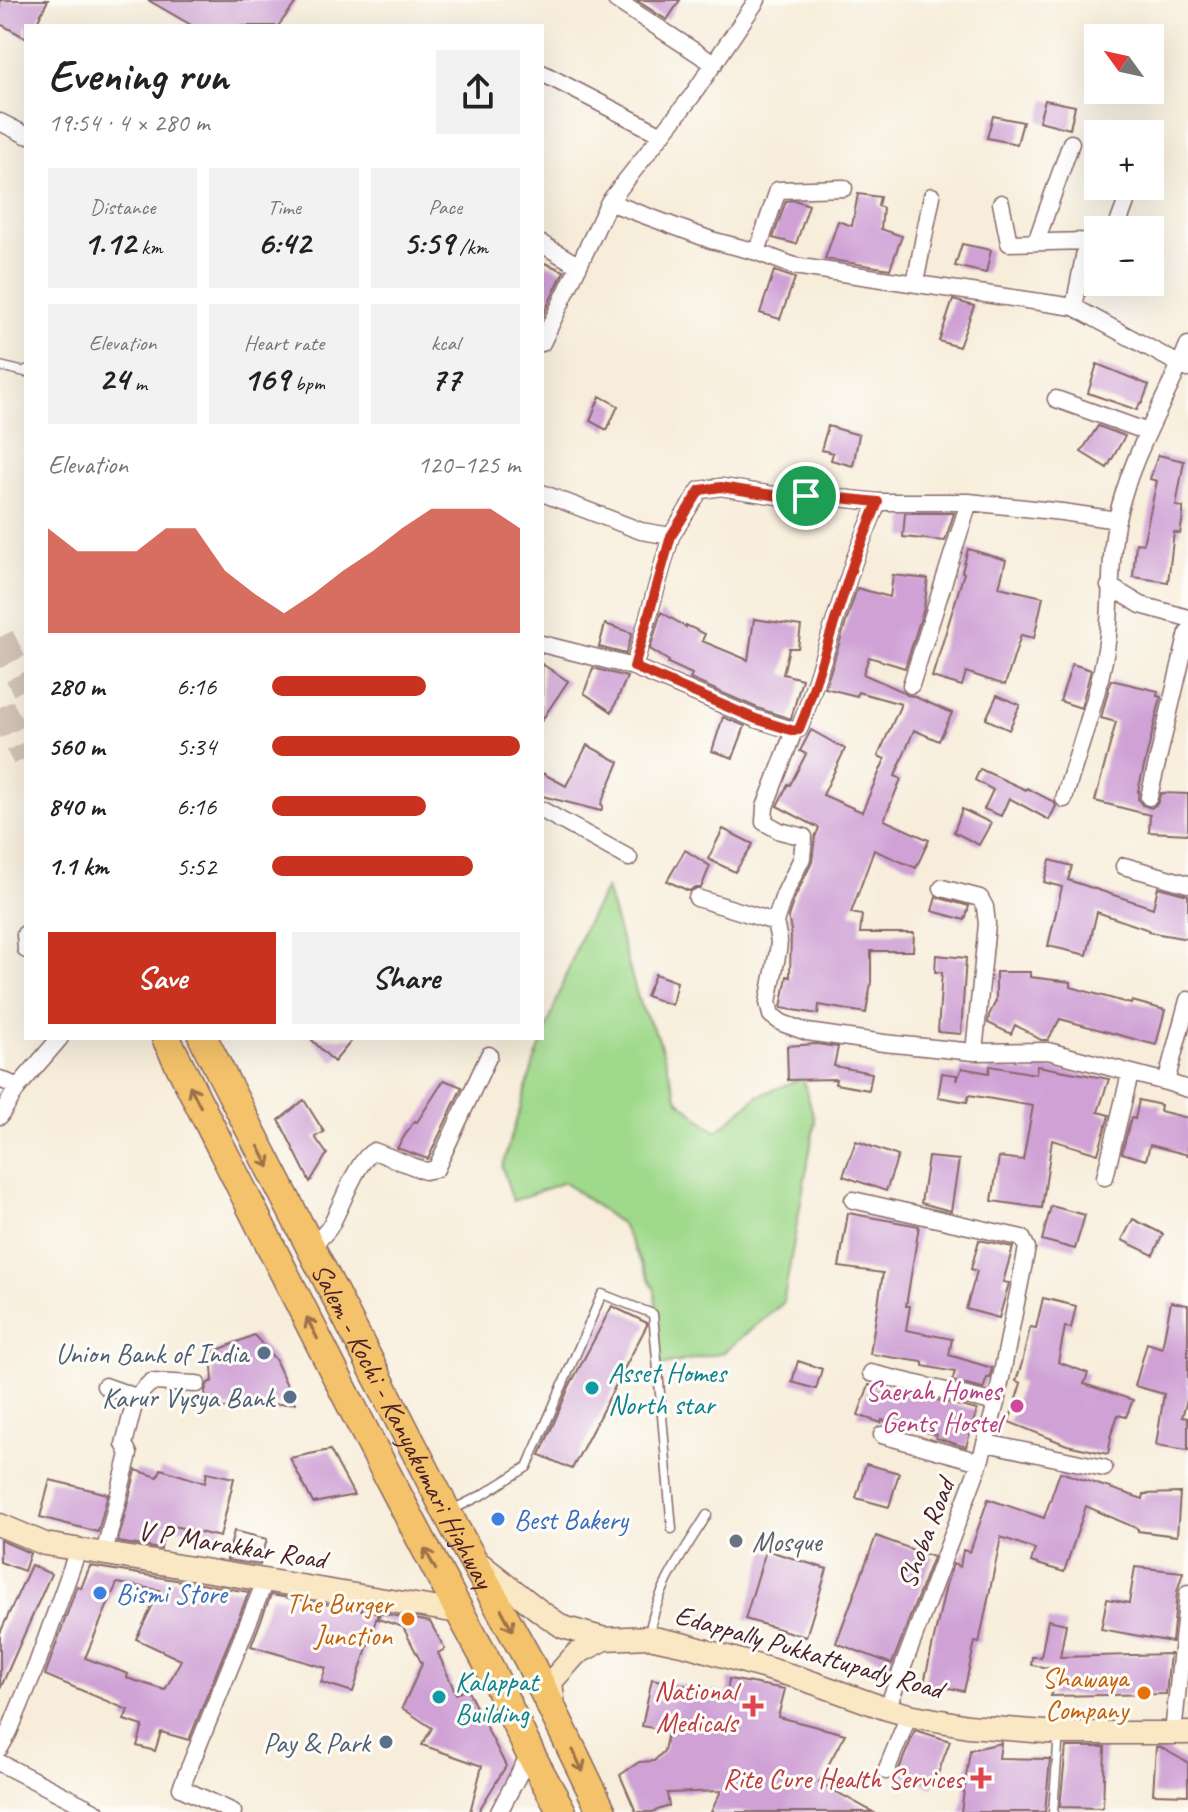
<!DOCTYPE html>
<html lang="en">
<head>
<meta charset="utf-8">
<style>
	body { margin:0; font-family:Caveat,sans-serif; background:#f2f2f2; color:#222; height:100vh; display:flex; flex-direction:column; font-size:30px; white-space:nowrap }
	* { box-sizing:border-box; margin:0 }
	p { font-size:26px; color:#767676 }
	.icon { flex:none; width:44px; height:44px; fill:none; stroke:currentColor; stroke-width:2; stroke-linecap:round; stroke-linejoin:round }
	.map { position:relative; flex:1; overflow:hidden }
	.sheet { position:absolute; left:24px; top:24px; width:520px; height:1016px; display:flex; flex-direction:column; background:#fff; border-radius:0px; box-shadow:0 8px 32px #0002 }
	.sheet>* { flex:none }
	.needle { width:52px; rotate:303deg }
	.fabs { position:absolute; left:1084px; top:24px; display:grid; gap:16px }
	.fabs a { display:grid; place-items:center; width:80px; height:80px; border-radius:0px; background:#fff; box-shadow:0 8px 32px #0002; font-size:40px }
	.pin { position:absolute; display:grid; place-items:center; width:68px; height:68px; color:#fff; margin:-34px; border:4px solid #fff; border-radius:50%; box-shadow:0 2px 8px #0007 }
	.round { display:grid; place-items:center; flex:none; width:84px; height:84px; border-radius:0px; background:#f2f2f2 }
	.headline { display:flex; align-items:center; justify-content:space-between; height:136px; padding:0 24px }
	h1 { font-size:44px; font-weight:800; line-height:60px }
	.metrics { display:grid; grid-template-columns:repeat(3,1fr); gap:12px; height:136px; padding:8px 24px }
	.metrics div { display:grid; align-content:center; border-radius:0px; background:#f2f2f2; text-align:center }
	.metrics b { font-size:34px; font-weight:800 }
	.metrics small { font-size:22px; font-weight:400 }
	.metrics p { font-size:22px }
	.chart { height:224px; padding:16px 24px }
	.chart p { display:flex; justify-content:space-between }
	.chart svg { width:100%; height:144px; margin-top:8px; fill:#c8321e; opacity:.7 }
	.primary-button { display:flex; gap:16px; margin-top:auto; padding:16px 24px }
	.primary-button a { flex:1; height:92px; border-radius:0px; background:#c8321e; color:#fff; font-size:32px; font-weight:800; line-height:92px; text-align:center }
	.primary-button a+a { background:#f2f2f2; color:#222 }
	ul { padding:0 24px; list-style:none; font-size:26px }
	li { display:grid; grid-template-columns:128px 96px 1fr; align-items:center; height:60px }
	li i { height:20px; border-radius:10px; background:#c8321e }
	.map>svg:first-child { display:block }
	.green { fill:#9fd98b; stroke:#747c5b; stroke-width:2 }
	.building { fill:#cfa1d5; fill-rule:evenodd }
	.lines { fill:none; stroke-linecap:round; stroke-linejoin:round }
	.highway-tunnel { stroke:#d4c4b7; stroke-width:28; stroke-dasharray:28 14; stroke-linecap:butt }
	.lane-casing { stroke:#876768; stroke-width:11 }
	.street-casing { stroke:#876768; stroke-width:19 }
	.secondary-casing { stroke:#876768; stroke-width:25 }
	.highway-casing { stroke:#876768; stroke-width:31 }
	.lane { stroke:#fff; stroke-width:8 }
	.street { stroke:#fff; stroke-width:16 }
	.secondary { stroke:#fae7c3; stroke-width:22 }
	.highway { stroke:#f3c26a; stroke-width:28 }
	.oneway { stroke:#9e704a }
	.route-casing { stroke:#fff; stroke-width:16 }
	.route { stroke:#c8321e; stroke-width:10 }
	.service-dot { fill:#5c6f8a; stroke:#fdfcf7; stroke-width:3 }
	.culture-dot { fill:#0f9aa8; stroke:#fdfcf7; stroke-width:3 }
	.hotel-dot { fill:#d1479c; stroke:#fdfcf7; stroke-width:3 }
	.shop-dot { fill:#3f7fe0; stroke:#fdfcf7; stroke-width:3 }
	.worship-dot { fill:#6b7280; stroke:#fdfcf7; stroke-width:3 }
	.food-dot { fill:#e8710a; stroke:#fdfcf7; stroke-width:3 }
	.health-dot { fill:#e0444e; stroke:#fdfcf7; stroke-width:3 }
	.labels { text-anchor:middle; stroke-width:6; stroke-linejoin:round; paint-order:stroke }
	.service-label { font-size:28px; fill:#4e5e75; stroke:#fdfcf7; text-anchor:end }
	.culture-label { font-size:28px; fill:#0d838f; stroke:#fdfcf7; text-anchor:start }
	.hotel-label { font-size:28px; fill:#b23c85; stroke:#fdfcf7; text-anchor:end }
	.street-label { font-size:28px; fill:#4a1f2b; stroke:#fdfcf7 }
	.shop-label { font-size:28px; fill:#366cbe; stroke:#fdfcf7; text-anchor:start }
	.worship-label { font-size:28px; fill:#5b616d; stroke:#fdfcf7; text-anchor:start }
	.food-label { font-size:28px; fill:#c56008; stroke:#fdfcf7; text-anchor:end }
	.health-label { font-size:28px; fill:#be3a42; stroke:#fdfcf7; text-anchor:end }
</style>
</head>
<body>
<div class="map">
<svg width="1188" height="1812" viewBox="0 0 1188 1812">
	<rect width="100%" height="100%" fill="#fdfcf7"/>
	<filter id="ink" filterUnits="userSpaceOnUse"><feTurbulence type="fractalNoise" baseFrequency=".0125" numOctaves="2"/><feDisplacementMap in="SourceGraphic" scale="16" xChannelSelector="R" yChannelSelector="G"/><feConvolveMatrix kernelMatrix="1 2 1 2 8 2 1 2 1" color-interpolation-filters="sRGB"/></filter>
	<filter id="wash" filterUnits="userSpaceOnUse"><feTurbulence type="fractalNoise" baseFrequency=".006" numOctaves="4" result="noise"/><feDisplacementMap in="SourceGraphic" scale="32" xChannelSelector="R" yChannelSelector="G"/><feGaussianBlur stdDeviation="1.8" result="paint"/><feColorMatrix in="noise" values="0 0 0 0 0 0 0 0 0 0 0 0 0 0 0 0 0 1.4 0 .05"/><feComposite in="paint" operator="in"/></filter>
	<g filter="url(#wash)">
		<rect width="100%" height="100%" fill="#f7edda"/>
		<!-- green -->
		<path class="green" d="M606 888 640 1005 658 1037 678 1100 716 1132 758 1096 803 1078 815 1122 783 1303 724 1352 660 1366 655 1290 622 1225 564 1182 513 1201 502 1167 533 1066 559 994 584 928Z"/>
		<g id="blocks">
			<!-- building -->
			<path class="building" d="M0 0H48L35 26H26V38L0 24Z
				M148 0H298L278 26H193Z
				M636 0H680L667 20Z
				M1045 100 1075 106 1070 129 1039 121Z
				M993 116 1023 122 1017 144 987 138Z
				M858 194 880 197 878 206 883 208 881 229 902 236 890 269 825 259 838 221 852 226Z
				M794 200 809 205 796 244 773 238 786 201Z
				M962 244 991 250 986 273 955 266Z
				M542 262 564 271 542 317Z
				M774 271 795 278 780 319 760 313Z
				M953 300 974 306 959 347 939 341Z
				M1097 364 1149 385 1142 403H1140L1137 410 1088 393Z
				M600 396 618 406 607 430 590 421Z
				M828 426 859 435 853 466 831 460 833 453 821 450Z
				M1098 426 1125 436 1107 468 1081 452Z
				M1158 455 1184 461 1176 506 1183 507V516L1180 534 1174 532 1168 582 1133 577 1136 543 1143 544 1157 481 1150 479Z
				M905 513H954L945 541 903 537Z
				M968 549 1006 560 999 587 1043 597 1034 638 1021 635 1005 685 966 672 962 686 932 677 964 573 962 572Z
				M893 575 928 579 924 608 905 668 869 657 863 674 902 691 907 695 913 696 952 713 939 741 914 730 895 776 901 779 884 820 929 840 916 868 874 850 851 913 862 915 860 933H914L913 951H871V982L866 1013 819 1005 818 1014 781 1008 787 976 790 977 791 930 788 917 794 899 812 862 815 837 819 828 777 806 788 784 790 785 806 754 800 751 811 730 845 749 823 795 862 812 885 759 878 756 901 704 858 692 857 696 825 688 857 588 890 597Z
				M661 612 686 627V625L705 634 702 641 748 660 754 619 801 626 798 648H789L783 674 802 679 791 719 760 709 690 679 692 674 668 663 669 661 650 649Z
				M605 624 632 633 626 654 599 647Z
				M542 664 568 681 542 720Z
				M1072 664 1091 670 1081 708 1060 701Z
				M593 668 627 677 612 712 584 693Z
				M1111 680 1158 691 1157 696 1161 697 1138 791H1139L1138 799 1142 805 1151 808 1157 804 1161 793 1188 794V834L1149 832 1150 815 1095 801 1116 722 1101 718Z
				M997 695 1020 705 1009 730 986 719Z
				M723 717 745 726 733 758 712 751Z
				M587 745 619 762 601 804 603 806 601 811 542 796V773L566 786Z
				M980 769 1026 790 1027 788 1054 802 1056 806 1049 820 1009 798 1001 816 984 809 993 790 975 780Z
				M962 809 991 823 979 845 954 832Z
				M723 829 753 844 735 872 708 859Z
				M685 850 710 866 701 888H694L689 891 667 881Z
				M1050 860 1072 866 1068 880 1153 908 1158 887 1188 895V939L1148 932 1149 930 1097 912 1087 955 1048 946 1062 887 1044 882Z
				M936 897 969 906 965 920 932 911Z
				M936 955 966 958 961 1034 938 1032 942 972H935Z
				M996 972H1030V977L1071 982V987L1131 1004 1132 1001 1165 1010 1156 1045 1060 1019 1048 1040H1041L1015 1025 1011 1034 988 1023 989 1015 996 1001Z
				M655 974 677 982 672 1005 646 996Z
				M310 1038H354L334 1062Z
				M816 1044 838 1047 834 1066 872 1073 869 1090 835 1084 836 1079 788 1080 787 1046Z
				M990 1066 1036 1074 1037 1066 1109 1079 1098 1112 1109 1115 1098 1154 1052 1140 1042 1208 992 1201 999 1157 1023 1160 1033 1106 969 1095 967 1102 938 1097 942 1073 957 1075 956 1081 962 1068 989 1073Z
				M444 1080 462 1087 428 1159 397 1148 414 1121 417 1122Z
				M304 1100 324 1132 315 1137 327 1154 310 1182 279 1120Z
				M1139 1100 1161 1105 1160 1111 1188 1118V1155L1150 1145 1146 1160 1122 1153 1131 1118 1135 1119Z
				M856 1141 898 1156 886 1191 843 1176Z
				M928 1157 959 1160 951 1211 921 1203Z
				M1051 1206 1085 1215 1075 1249 1042 1240Z
				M848 1213 919 1226 906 1306H910L906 1330 952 1339 949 1355 992 1368 990 1378H987L983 1389 952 1381 955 1372 923 1366V1362L870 1354 883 1273 839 1267Z
				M1133 1219 1163 1234 1153 1255 1122 1240Z
				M979 1240 1013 1247 1003 1282 1009 1283 999 1318 966 1309 977 1271 971 1269Z
				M1043 1298 1076 1306 1071 1328 1065 1327 1058 1362 1088 1373 1084 1384 1133 1400 1126 1417 1118 1415 1110 1437 1111 1438 1108 1454 1067 1445 1009 1422 1021 1383 1016 1381 1022 1363 1030 1327 1036 1328Z
				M1171 1302 1188 1305V1397L1182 1417 1188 1418V1450L1156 1445 1164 1394 1135 1386 1147 1343 1162 1348Z
				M612 1306 647 1323V1325L572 1469 540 1455 569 1387Z
				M254 1335 275 1359 295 1403 207 1409 205 1391 208 1383 213 1381 211 1353Z
				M798 1361 822 1369 816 1389 792 1382Z
				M869 1385 899 1395 900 1391 977 1410 966 1447 936 1438 937 1435 882 1420 881 1423 858 1415Z
				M330 1450 354 1495 313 1503 290 1458Z
				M866 1464 899 1473 889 1507 856 1498Z
				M161 1469 205 1483 207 1472 234 1478 220 1537 165 1524 161 1549 118 1542 136 1470 158 1477Z
				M1060 1472 1143 1499 1144 1494 1180 1493 1177 1536 1138 1531V1529L1086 1506 1064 1572 1031 1562 1035 1549 1001 1537 979 1643 975 1642 964 1691 924 1683 946 1585 953 1564 960 1567 963 1550 970 1552 988 1499 1044 1518Z
				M50 1480 108 1494 98 1532 40 1517Z
				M234 1531 267 1539 260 1565 227 1560Z
				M876 1536 933 1557 892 1664 836 1643Z
				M0 1540 30 1553 24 1571 0 1562Z
				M766 1550 827 1569 806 1637 745 1619Z
				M31 1565 51 1574 0 1689V1633Z
				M90 1566 249 1592 189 1740 161 1732 155 1751 137 1746 143 1726 124 1720 128 1710 45 1675 77 1586 81 1588ZM117 1583 160 1590 136 1639 181 1660 165 1690 127 1678 128 1674 85 1658Z
				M1135 1567 1183 1572 1177 1592 1172 1642 1101 1629 1107 1599 1129 1603Z
				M271 1595 378 1613 353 1692 321 1682 326 1668 251 1646Z
				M380 1613 430 1622 445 1649 438 1653 456 1694 467 1689 506 1766 478 1812H470L482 1766 422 1745 432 1728 402 1708 422 1664 403 1627 378 1619Z
				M1048 1620 1066 1624 1060 1657 1170 1654 1166 1694 1051 1696 1061 1670 1031 1665 1032 1657H1041Z
				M652 1679 727 1694 729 1679 785 1689 778 1717 845 1734 819 1782 873 1812H711L721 1791 667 1793 669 1806 652 1812H636L620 1775 639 1762 654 1761 664 1751 668 1731 642 1726Z
				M915 1730 950 1741 933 1787 897 1774Z
				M1001 1743 999 1758 1050 1759 1045 1812H961L970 1750Z
				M1066 1747H1105L1103 1808 1060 1807Z
				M1156 1747H1160L1188 1763V1795L1153 1794Z"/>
		</g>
	</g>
	<g filter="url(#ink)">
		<use href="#blocks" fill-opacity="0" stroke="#876768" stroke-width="2"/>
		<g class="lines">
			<!-- highway-tunnel -->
			<path class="highway-tunnel" d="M0 637 26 689
				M0 707 26 758"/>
			<defs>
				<path id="lane" d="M0 366 25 372 26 370
					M452 1510 484 1494 527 1467 602 1294 653 1314 672 1529
					M649 1636C655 1591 683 1553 707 1515
					M1053 1812 1059 1733"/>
				<path id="street" d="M616 0 714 64
					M542 73 662 135
					M0 122 26 135
					M609 202 711 240 757 252 794 266 1074 307 1188 369
					M1001 203 1009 243 1087 241
					M1113 230 1116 229 1132 186
					M1036 242 1071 143
					M542 244 579 266
					M757 252 778 190 844 188
					M915 283 932 196
					M1074 307 1087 241 1098 237
					M542 343 609 202 692 96 757 0
					M1056 399 1148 432
					M542 493 641 531 671 536 700 490 721 487 779 496 830 497 878 502H969L1062 512 1117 520
					M878 502 854 561 805 714 799 729 794 731 765 807 764 822 780 831 804 837 802 858 784 895 775 922 779 941 778 951 768 1002 771 1015 782 1023 807 1032 884 1043 974 1052 1048 1051 1166 1082
					M1109 586 1141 605 1188 618
					M542 644 634 667 756 719 794 731
					M634 667 671 536
					M911 685 969 502
					M1149 797 1188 632
					M1064 799C1079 747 1102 688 1108 635 1112 596 1109 557 1117 519 1130 457 1165 403 1188 345
					M542 810 629 858
					M1124 866 1188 884
					M942 888 980 898 985 907 987 924 974 1052
					M697 898 775 922
					M25 934 26 950
					M1188 1000 1166 1082 1188 1089
					M0 1079 18 1087
					M0 1116 18 1087 60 1038
					M1105 1177 1130 1074
					M853 1200 1022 1238 1027 1248 996 1403
					M311 1247C317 1241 324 1235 329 1228 341 1209 356 1160 374 1151L425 1171 436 1169 489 1055
					M871 1373 996 1403 980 1462 887 1709
					M136 1397 151 1382 197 1384
					M882 1435 980 1462
					M986 1443 1104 1468
					M104 1554 129 1454 124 1444 136 1397 105 1386
					M1173 1733 1188 1593
					M0 1748 9 1732 37 1664 78 1550
					M0 1763 96 1812
					M886 1771 909 1715
					M233 1812 181 1788 266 1579
					M499 1812 530 1753"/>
				<path id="secondary" d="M0 1525 45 1544 458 1612
					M478 1562 541 1612 563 1627 605 1639 649 1637 686 1645 800 1678 887 1709 909 1715 968 1726 1059 1733H1188
					M554 1706 551 1682 576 1654 605 1639"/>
				<g id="highway">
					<path d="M166 1038C270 1244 372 1452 483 1655 500 1687 514 1720 530 1753 540 1773 551 1792 562 1812"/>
					<path id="s1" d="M203 1038 455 1528 528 1659 602 1812"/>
				</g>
			</defs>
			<!-- lane casing -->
			<use href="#lane" class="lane-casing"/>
			<!-- street casing -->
			<use href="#street" class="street-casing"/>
			<!-- secondary casing -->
			<use href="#secondary" class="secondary-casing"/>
			<!-- highway casing -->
			<use href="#highway" class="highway-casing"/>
			<!-- lane -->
			<use href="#lane" class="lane"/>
			<!-- street -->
			<use href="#street" class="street"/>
			<!-- secondary -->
			<use href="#secondary" class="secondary"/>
			<!-- highway -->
			<use href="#highway" class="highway"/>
		</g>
		<!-- one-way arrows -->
		<defs><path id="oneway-shaft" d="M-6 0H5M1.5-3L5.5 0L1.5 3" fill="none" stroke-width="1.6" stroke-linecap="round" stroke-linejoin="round" transform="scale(2)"/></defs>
		<g class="oneway">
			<use href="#oneway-shaft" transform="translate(195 1096) rotate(-117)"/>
			<use href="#oneway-shaft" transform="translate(264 1157) rotate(63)"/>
			<use href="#oneway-shaft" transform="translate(312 1328) rotate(-117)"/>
			<use href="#oneway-shaft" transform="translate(430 1559) rotate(-118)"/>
			<use href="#oneway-shaft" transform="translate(507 1620) rotate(62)"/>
			<use href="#oneway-shaft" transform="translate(578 1761) rotate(65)"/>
		</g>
	</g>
	<g class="lines" filter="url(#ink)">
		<defs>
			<path id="route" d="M721 487 779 496 830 497 878 502 854 561 805 714 799 729 794 731 756 719 634 667 671 536 700 490Z"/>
		</defs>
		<!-- route casing -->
		<use href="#route" class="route-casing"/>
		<!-- route -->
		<use href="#route" class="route"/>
	</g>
	<!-- markers -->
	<g class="service-dot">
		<circle cx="264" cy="1353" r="8"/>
		<circle cx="290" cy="1397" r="8"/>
		<circle cx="386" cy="1742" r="8"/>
	</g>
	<g class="culture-dot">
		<circle cx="592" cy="1388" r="8"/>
		<circle cx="439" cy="1697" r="8"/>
	</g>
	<circle class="hotel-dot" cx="1017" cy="1406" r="8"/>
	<g class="shop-dot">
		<circle cx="498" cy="1519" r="8"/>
		<circle cx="100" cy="1593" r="8"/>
	</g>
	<circle class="worship-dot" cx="736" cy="1541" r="8"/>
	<g class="food-dot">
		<circle cx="408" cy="1619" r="8"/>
		<circle cx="1144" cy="1693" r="8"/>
	</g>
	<g class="health-dot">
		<path d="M749 1694h8v8h8v8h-8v8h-8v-8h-8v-8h8z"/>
		<path d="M977 1766h8v8h8v8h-8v8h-8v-8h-8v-8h8z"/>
	</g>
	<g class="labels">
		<!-- service labels -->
		<g class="service-label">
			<text x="248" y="1363">Union Bank of India</text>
			<text x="274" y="1407">Karur Vysya Bank</text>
			<text x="370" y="1752">Pay &amp; Park</text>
		</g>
		<!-- culture labels -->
		<g class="culture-label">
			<text x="608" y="1382">Asset Homes<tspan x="608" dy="32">North star</tspan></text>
			<text x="455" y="1691">Kalappat<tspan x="455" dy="32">Building</tspan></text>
		</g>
		<!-- hotel labels -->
		<g class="hotel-label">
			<text x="1001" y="1400">Saerah Homes<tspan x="1001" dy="32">Gents Hostel</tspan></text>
		</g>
		<!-- street labels -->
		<g class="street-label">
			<text dy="10" stroke="none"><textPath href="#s1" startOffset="436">Salem - Kochi - Kanyakumari Highway</textPath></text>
			<text transform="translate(925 1533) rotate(-69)" y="10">Shoba Road</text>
			<text transform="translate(232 1544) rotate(9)" y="10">V P Marakkar Road</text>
			<text transform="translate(809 1651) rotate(16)" y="10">Edappally Pukkattupady Road</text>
		</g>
		<!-- shop labels -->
		<g class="shop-label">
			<text x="514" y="1529">Best Bakery</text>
			<text x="116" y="1603">Bismi Store</text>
		</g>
		<!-- worship labels -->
		<g class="worship-label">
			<text x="752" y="1551">Mosque</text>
		</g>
		<!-- food labels -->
		<g class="food-label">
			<text x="392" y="1613">The Burger<tspan x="392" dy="32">Junction</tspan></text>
			<text x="1128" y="1687">Shawaya<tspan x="1128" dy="32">Company</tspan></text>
		</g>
		<!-- health labels -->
		<g class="health-label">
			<text x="737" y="1700">National<tspan x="737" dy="32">Medicals</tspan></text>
			<text x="963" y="1788">Rite Cure Health Services</text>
		</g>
	</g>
</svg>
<div class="fabs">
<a><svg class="needle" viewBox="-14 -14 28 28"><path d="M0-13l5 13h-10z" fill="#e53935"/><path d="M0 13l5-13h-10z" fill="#767676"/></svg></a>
<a>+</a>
<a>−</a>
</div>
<div class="pin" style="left:806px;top:496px;background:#1e9e55"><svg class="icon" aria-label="arrive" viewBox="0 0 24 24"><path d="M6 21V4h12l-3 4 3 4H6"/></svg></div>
<section class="sheet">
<div class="headline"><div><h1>Evening run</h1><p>19:54 · 4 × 280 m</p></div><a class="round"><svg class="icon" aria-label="share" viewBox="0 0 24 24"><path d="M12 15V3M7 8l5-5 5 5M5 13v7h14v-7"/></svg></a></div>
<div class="metrics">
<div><p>Distance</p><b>1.12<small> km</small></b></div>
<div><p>Time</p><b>6:42</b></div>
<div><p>Pace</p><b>5:59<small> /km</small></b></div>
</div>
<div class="metrics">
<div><p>Elevation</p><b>24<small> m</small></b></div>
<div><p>Heart rate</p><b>169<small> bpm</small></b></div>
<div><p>kcal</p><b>77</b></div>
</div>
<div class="chart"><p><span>Elevation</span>120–125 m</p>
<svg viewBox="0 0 160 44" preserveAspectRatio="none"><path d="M0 44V12L10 19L20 19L30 19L40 12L50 12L60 25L70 32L80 38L90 32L100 25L110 19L120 12L130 6L140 6L150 6L160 12V44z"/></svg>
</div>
<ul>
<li><b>280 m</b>6:16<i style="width:62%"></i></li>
<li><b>560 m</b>5:34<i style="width:100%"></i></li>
<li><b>840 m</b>6:16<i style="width:62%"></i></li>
<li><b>1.1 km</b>5:52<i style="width:81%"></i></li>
</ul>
<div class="primary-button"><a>Save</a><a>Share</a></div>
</section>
</div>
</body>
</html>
